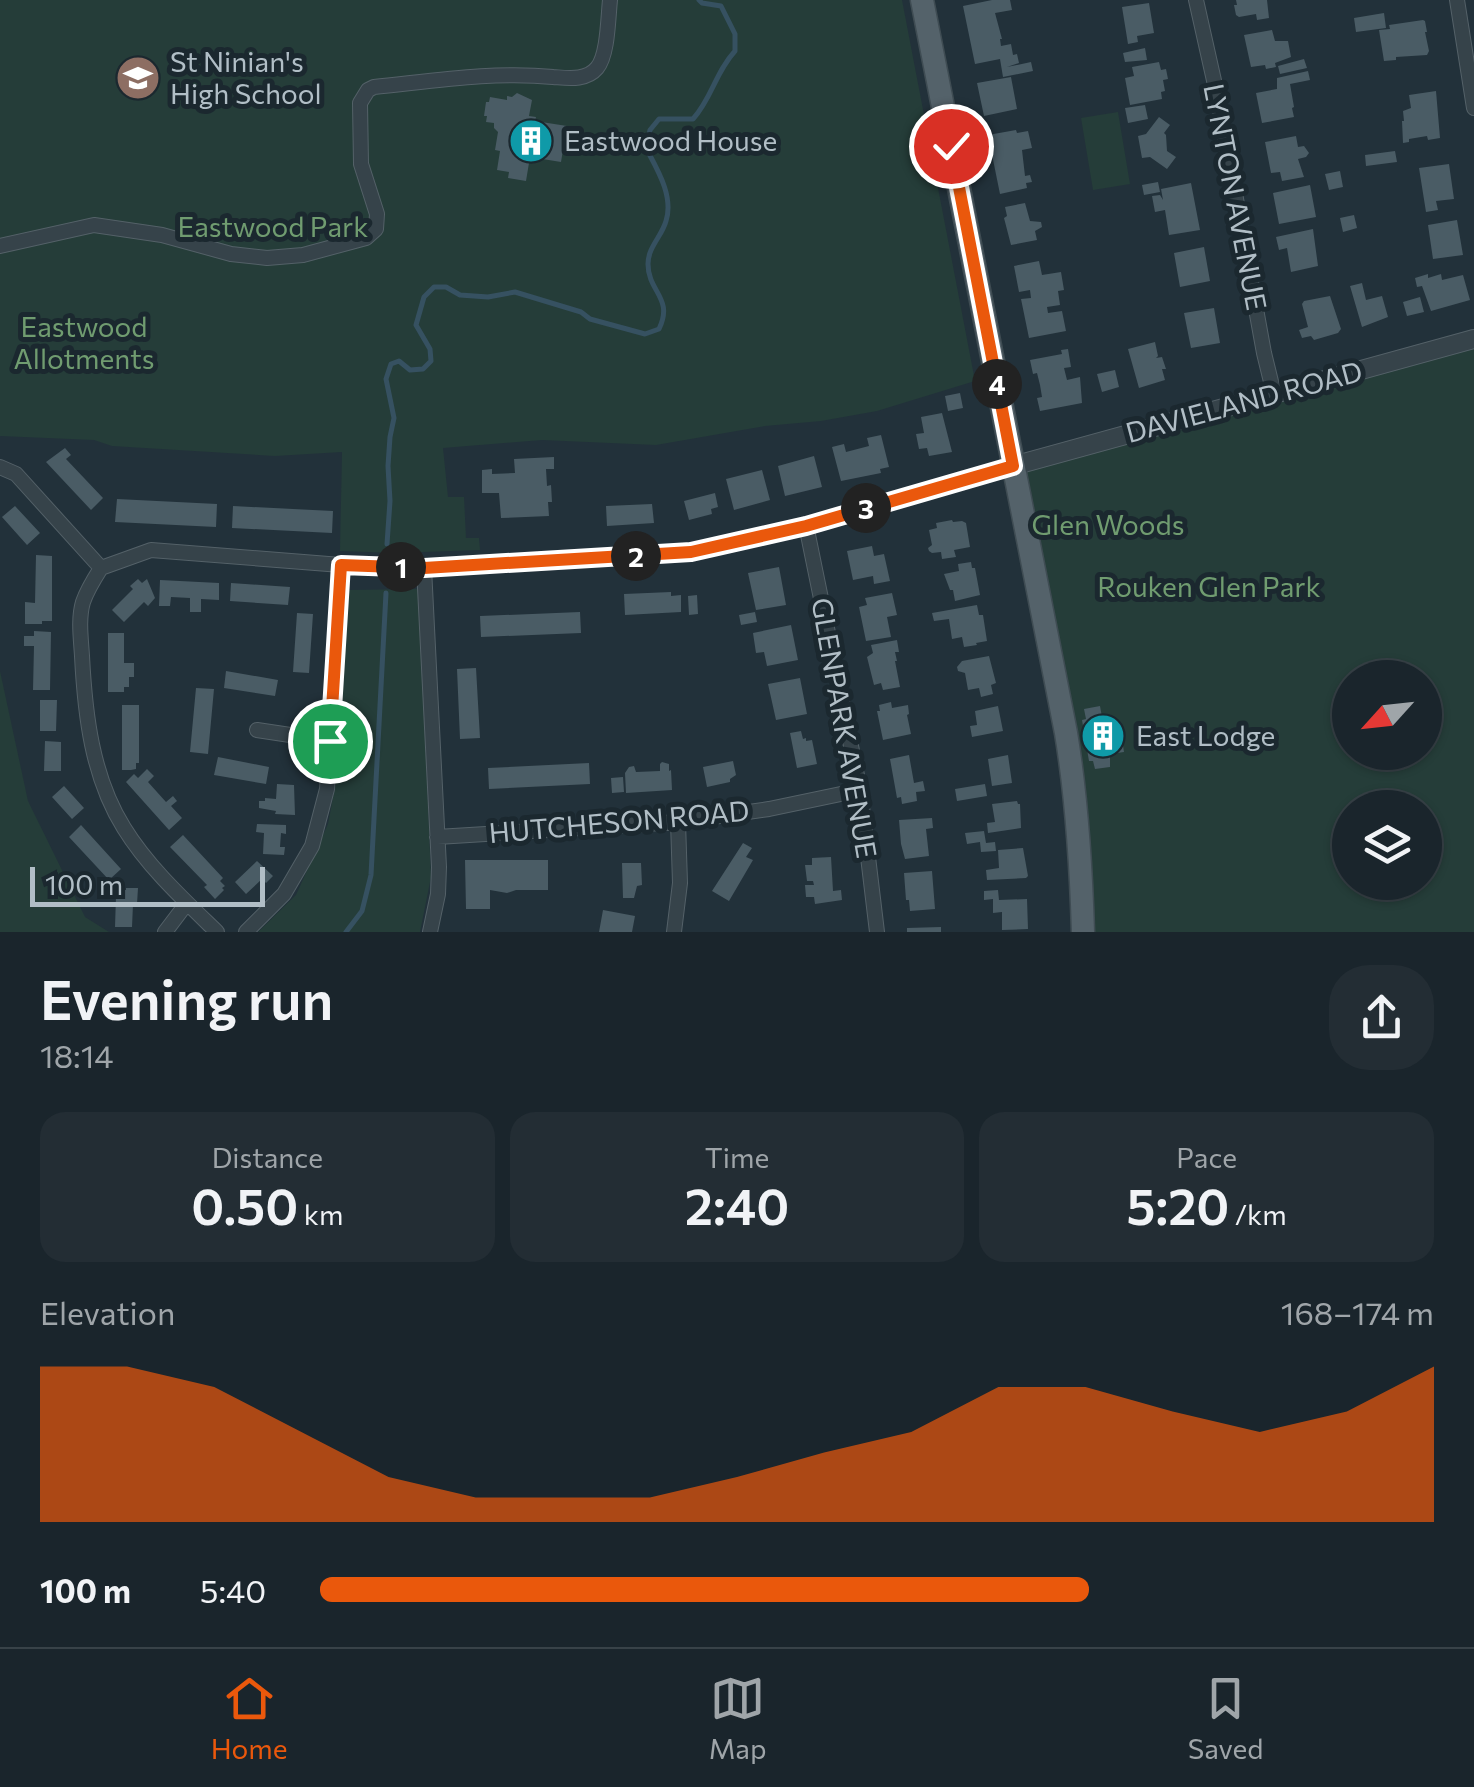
<!DOCTYPE html>
<html lang="en">
<head>
<meta charset="utf-8">
<style>
	body { margin:0; font-family:Commissioner,sans-serif; background:#232d34; color:#f1f3f6; height:100vh; display:flex; flex-direction:column; font-size:38px; white-space:nowrap }
	* { box-sizing:border-box; margin:0 }
	p { font-size:32px; color:#9fa5a9 }
	.icon { flex:none; width:55px; height:55px; fill:none; stroke:currentColor; stroke-width:2; stroke-linecap:round; stroke-linejoin:round }
	.map { position:relative; height:932px; overflow:hidden }
	.sheet { display:flex; flex-direction:column; background:#1a252c; flex:1 }
	.sheet>* { flex:none }
	.needle { width:65px; rotate:243deg }
	.buttons { position:absolute; left:1332px; top:660px; display:grid; gap:20px }
	.buttons a { display:grid; place-items:center; width:110px; height:110px; border-radius:50%; background:#1a252c; box-shadow:0 2px 8px #0004,0 0 0 2px #384248; font-size:50px }
	.scale { position:absolute; left:30px; bottom:25px; width:235px; box-sizing:border-box; padding-left:10px; border:5px solid #b1bec6; border-top:0; font-size:28px; line-height:35px; white-space:nowrap; color:#b1bec6; -webkit-text-stroke:8px #1b282f; paint-order:stroke }
	.pin { position:absolute; display:grid; place-items:center; width:85px; height:85px; color:#fff; margin:-42px; border:5px solid #fff; border-radius:50%; box-shadow:0 2px 10px #0007 }
	.km { position:absolute; width:50px; height:50px; margin:-25px; border-radius:50%; background:#222; color:#fff; font-size:28px; line-height:50px; text-align:center }
	.round { display:grid; place-items:center; flex:none; width:105px; height:105px; border-radius:40px; background:#232d34 }
	.headline { display:flex; align-items:center; justify-content:space-between; height:170px; padding:0 40px }
	h1 { font-size:55px; font-weight:600; line-height:75px }
	.metrics { display:grid; grid-template-columns:repeat(3,1fr); gap:15px; height:170px; padding:10px 40px }
	.metrics div { display:grid; align-content:center; border-radius:25px; background:#232d34; text-align:center }
	.metrics b { font-size:50px; font-weight:600 }
	.metrics small { font-size:28px; font-weight:400 }
	.metrics p { font-size:28px }
	.chart { height:280px; padding:20px 40px }
	.chart p { display:flex; justify-content:space-between }
	.chart svg { width:100%; height:180px; margin-top:10px; fill:#ea580c; opacity:.7 }
	ul { padding:0 40px; list-style:none; font-size:32px }
	li { display:grid; grid-template-columns:160px 120px 1fr; align-items:center; height:75px }
	li i { height:25px; border-radius:12px; background:#ea580c }
	.tab-bar { display:flex; justify-content:space-around; align-items:center; height:140px; border-top:2px solid #384248; background:#1a252c; font-size:28px; color:#9fa5a9 }
	.tab-bar a { display:grid; justify-items:center; gap:5px }
	.tab-bar .on { color:#ea580c }
	.map>svg:first-child { display:block }
	.green { fill:#253d39; fill-rule:evenodd }
	.lines { fill:none; stroke-linecap:round; stroke-linejoin:round }
	.stream { stroke:#365161; stroke-width:5 }
	.building { fill:#4a5c65 }
	.minor-casing { stroke:#546168; stroke-width:16 }
	.tertiary-casing { stroke:#546168; stroke-width:20 }
	.primary-casing { stroke:#3f4c53; stroke-width:25 }
	.minor { stroke:#36434a; stroke-width:14 }
	.tertiary { stroke:#36434a; stroke-width:18 }
	.primary { stroke:#54626a; stroke-width:22 }
	.route-casing { stroke:#fff; stroke-width:20 }
	.route { stroke:#ea580c; stroke-width:12 }
	.labels { text-anchor:middle; stroke-width:10; stroke-linejoin:round; paint-order:stroke }
	.poi-label { font-size:28px; fill:#b1bec6; stroke:#1b282f; text-anchor:start }
	.street-label { font-size:28px; fill:#b1bec6; stroke:#1b282f }
	.park-label { font-size:28px; fill:#709c70; stroke:#1b282f }
</style>
</head>
<body>
<div class="map">
<svg width="1474" height="932" viewBox="0 0 1474 932">
	<rect width="100%" height="100%" fill="#22313a"/>
	<!-- green -->
	<path class="green" d="M0 0H902L975 381 877 411 821 421 765 426 656 445 542 440 443 448 448 497H464L466 538H479L480 550 395 553 340 551 342 452 275 456 112 446 94 440 0 436Z
		M1118 112 1130 184 1093 190 1081 118Z
		M1474 339V932H1083L1082 892 1013 466ZM1350 678H1425V752H1350ZM1350 808H1425V882H1350Z
		M419 589 431 877 420 932H258L296 895 328 824 341 756 346 590Z
		M0 671 28 801 85 917 109 932H0Z"/>
	<g class="lines">
		<!-- stream -->
		<path class="stream" d="M387 544 390 501 388 466 390 437 394 418 386 379 391 364 399 361 410 370 423 369 431 361 430 349 416 325 424 297 434 287H446L460 295 488 297 515 292 581 312 590 319 645 334 659 329C674 298 648 292 648 264 648 247 662 236 666 221 674 196 657 169 646 148L650 130 659 119H693C712 98 715 73 735 51V34L721 6 702 3 699 0
			M346 932 362 911 371 875 386 593"/>
	</g>
	<!-- building -->
	<path class="building" d="M992 0H1010L1012 10 995 13 1002 39H1000L1001 46 1011 44 1013 55 1017 54 1019 63 1007 67 1031 62 1033 71 1003 77 1000 59 975 64 963 6Z
		M1236 0H1267L1269 18 1257 20 1256 14 1239 17 1236 15 1234 5H1237Z
		M1149 3 1154 33 1137 36 1138 42 1128 44 1122 7Z
		M1384 13 1386 28 1356 32 1354 18Z
		M1423 20 1425 21 1427 32H1425L1429 51 1427 55 1396 57V60L1384 61 1379 30 1390 29 1389 25Z
		M1272 30 1275 41H1288L1291 57 1275 63 1276 67 1266 69 1265 65 1251 67 1244 35Z
		M1145 48 1147 60 1125 62 1123 53Z
		M1304 59 1307 68 1280 74 1278 66Z
		M1159 62 1161 70 1166 69 1168 79 1163 80 1165 91 1161 92 1162 99 1130 105 1125 78 1134 76 1132 67Z
		M1308 71 1310 80 1290 84 1294 107 1292 108 1294 117 1262 123 1256 93 1277 89V78Z
		M1011 77 1017 109 984 116 977 83Z
		M1436 91 1440 138 1428 140 1427 136 1409 139V142L1403 143 1402 121H1404L1403 111 1411 108 1409 95Z
		M517 93 532 100 529 116 536 117 535 121 567 126 561 162 530 157 526 181 508 178 509 172 497 170 500 151 495 150 498 132 494 128V123L486 122 487 116H484L486 102H489L490 97 507 100V96L512 97Z
		M1145 105 1148 119 1128 123 1125 108Z
		M1159 117 1170 125 1164 133 1166 135 1167 151 1176 157 1167 169 1150 157 1142 158 1138 136 1146 134Z
		M1016 130 1017 133 1028 131 1032 148 1022 150 1025 176 1030 175 1032 182 1026 183 1027 188 1000 194 988 135Z
		M1296 136 1298 147 1304 146 1309 153 1306 157 1298 159 1304 177 1282 181 1280 172 1271 173 1265 142Z
		M1395 151 1397 162 1366 166 1365 155Z
		M1449 164 1454 199 1436 201 1438 210 1426 212 1419 168Z
		M1340 171 1343 187 1329 190 1325 174Z
		M1158 182 1160 192 1144 195 1142 185Z
		M1191 183 1200 230 1169 235 1165 210 1155 212 1152 196 1160 195 1163 200 1161 189Z
		M1310 185 1316 217 1279 224 1273 193Z
		M1025 203 1030 221 1041 222 1042 227 1035 231 1037 240 1011 245 1004 218 1007 216 1005 207Z
		M1354 215 1357 228 1343 232 1340 218Z
		M1457 220 1463 255 1433 259 1428 225Z
		M1313 229 1318 266 1291 272 1287 248 1279 250 1276 237Z
		M1204 247 1210 281 1180 287 1174 253Z
		M1039 261 1042 275 1061 272 1064 290 1058 291 1060 305 1047 307 1048 313 1062 311 1066 331 1029 338 1021 299 1031 298 1030 290 1019 292 1014 266Z
		M1428 274V278L1441 274 1442 280 1463 275 1470 300 1431 311 1422 286 1417 287 1415 278Z
		M1362 283 1366 300 1382 296 1388 317 1362 327 1350 286Z
		M1330 296 1341 329 1338 333 1314 340 1311 336 1302 338 1299 330 1308 327 1302 304 1304 301Z
		M1420 297 1424 312 1407 316 1403 302Z
		M1214 308 1220 343 1191 348 1184 313Z
		M1155 342 1158 356 1156 358 1162 357 1166 369H1162L1165 380 1139 388 1128 349Z
		M1068 349 1071 367 1064 368 1067 380 1080 377 1082 403 1040 411 1037 398 1042 397 1040 385 1037 373 1033 374 1030 360 1062 354 1061 350Z
		M1115 370 1119 387 1102 392 1097 374Z
		M960 393 963 408 948 411 945 396Z
		M942 413 952 452 929 456 927 448 919 449 916 434 924 433 921 417Z
		M881 435 889 467 880 469 881 473 841 481 832 447 844 444 846 452 869 446 867 438Z
		M65 448 71 455 66 459 103 498 91 510 46 462Z
		M814 456 822 487 785 496 778 466Z
		M554 457V469H546L547 486 551 485 552 502H548L549 516 501 518 499 493H482V470L492 469V474L515 473 514 459Z
		M762 470 770 500 734 510 726 479Z
		M715 493 718 507 711 509 712 514 689 520 684 501Z
		M117 499 217 504 216 527 115 522Z
		M652 504 654 523 607 526 606 506Z
		M15 506 40 533 27 545 2 517Z
		M233 506 333 511 332 533 232 528Z
		M952 520 953 522 962 521 966 523 970 547 954 550 956 557 942 559 941 552 932 553 929 551 928 548 932 545 929 530 937 528 936 523Z
		M872 546 874 556 884 554 890 581 874 584 873 576 853 580 847 551Z
		M36 555 52 556V621H42V624H25V602L35 603Z
		M971 562 972 568H975L980 595 955 601 953 590H950L944 574 959 571 958 564Z
		M779 567 786 605 756 610 748 573Z
		M138 579 142 583 147 579 155 598 148 606 144 602 124 622 112 610 133 589 130 586Z
		M160 580 219 583V600L201 599V612H190V598L171 597 170 606H159Z
		M231 583 290 587 288 605 230 601Z
		M671 592V596L681 595V612L625 615 624 594Z
		M892 593 897 615 887 617 891 637 866 641 859 607 867 605 865 598Z
		M697 595 698 614 689 615 688 596Z
		M977 605 979 615H983L987 641 976 643 977 645 964 647 962 637 952 639 949 619 934 621 932 613Z
		M580 612 581 633 481 637 480 616Z
		M755 612 757 622 741 625 739 615Z
		M297 613 313 614 309 673 293 672Z
		M791 625 798 660 767 666 764 652 756 653 753 633Z
		M34 631 51 632 50 690H33L34 646H24V636H34Z
		M108 633H124V663H134V677H129V687H124V692H108Z
		M897 640 899 652H895L897 661H895L900 687 883 690 881 683 874 685 867 657 873 653 871 645Z
		M989 656 996 683 991 685 993 694 981 697 979 688 968 690 965 673 958 671 957 667 962 661Z
		M476 668 480 738 460 739 457 669Z
		M226 671 278 680 275 696 224 688Z
		M800 678 807 714 776 720 768 684Z
		M196 688 214 689 208 754 190 752Z
		M40 700H57L56 731H40Z
		M891 702 892 708 908 705 909 714 907 715 911 734 883 740 877 711H880L879 705Z
		M122 705H139V763H136V769L131 770H122Z
		M998 706 1003 731 972 737 970 726 977 725 975 711Z
		M1100 706 1102 717 1105 716 1106 723 1119 720 1124 752 1110 754V767L1095 769 1093 761H1089L1082 720 1086 719 1084 709Z
		M801 731 803 739 806 738V741L812 740 817 764 797 768 790 733Z
		M45 741 61 742V771H44Z
		M909 755 914 783 923 781 925 791 916 792 917 801 902 804 901 797 897 798 890 759Z
		M1008 755 1012 783 992 786 988 759Z
		M218 757 269 767 266 784 214 775Z
		M733 761 736 775 730 779V782L707 787 703 767Z
		M662 762 669 764V771L671 770 672 790 626 793 625 773 629 767 634 766 636 772 660 771V764Z
		M589 763 590 784 489 789 488 768Z
		M147 769 154 776 148 782 166 802 173 796 177 801 171 806 182 818 169 830 126 782 134 774 138 778Z
		M623 777 624 792 612 793 611 778Z
		M277 784 294 785 295 815 275 814 276 811 259 808V801H265V798L276 799Z
		M985 784 987 796 957 801 955 789Z
		M64 786 84 808 72 819 52 797Z
		M1017 801 1018 804H1020L1021 828 988 833 987 823 995 822 992 804Z
		M932 818 933 828 926 829 929 856 905 859 901 844 899 820Z
		M257 824 286 825V834L281 833 280 847H285L284 855 263 854 264 833 256 832Z
		M81 825 121 869 109 880 69 837Z
		M984 831 986 843 995 842 996 851 981 852 980 842 967 844 965 833Z
		M183 835 223 878 220 881 225 886 222 888 224 890 215 899 204 887 207 885 170 847Z
		M743 843 752 848 746 857 753 860 729 901 712 891Z
		M1023 848 1028 876 1026 878 987 880 986 870 999 868 998 850Z
		M831 857 833 891 841 890 842 900 815 904 814 897H806L805 885H814L813 881H807L805 865H812V858Z
		M465 860H548V890H516L507 893 490 890V909H466Z
		M257 861 273 876 266 883 262 879 246 894 235 882Z
		M622 863H641L642 885 637 886 634 898H623Z
		M932 871 935 909 910 911 909 900H906L904 873Z
		M126 888H138L137 904H133L132 927H115L116 896 121 897V890H126Z
		M998 890 999 900 1027 899 1028 929 1002 930V912L993 913V899L984 900V891Z
		M603 910 635 916 632 932H599Z
		M941 927V932H907V928Z"/>
	<g class="lines">
		<defs>
			<path id="minor" d="M1196 0 1217 94 1264 353 1274 394
				M1457 0 1474 108
				M0 246 94 225 162 235 231 254 267 258 303 255 366 238 376 229 377 214 361 164 360 103 368 90 374 87C433 81 494 71 553 77 568 78 586 81 597 68 608 55 608 18 610 0
				M0 467 16 474 101 568 151 550 341 565 411 568 691 552 806 525 1013 466
				M806 525 860 790 877 932
				M101 568C94 579 87 590 83 602 78 619 81 639 82 656 85 715 92 777 124 828 148 867 184 900 217 932
				M424 568 439 867 438 894 430 932
				M257 730 330 741
				M437 837 678 822 769 809 860 790
				M165 932 187 903
				M246 932 284 894 312 846 327 789 341 565
				M674 932 680 883 678 822"/>
			<path id="tertiary" d="M1013 466 1474 339"/>
			<path id="primary" d="M922 0 1066 733C1077 799 1081 865 1083 932"/>
		</defs>
		<!-- minor casing -->
		<use href="#minor" class="minor-casing"/>
		<!-- tertiary casing -->
		<use href="#tertiary" class="tertiary-casing"/>
		<!-- primary casing -->
		<use href="#primary" class="primary-casing"/>
		<!-- minor -->
		<use href="#minor" class="minor"/>
		<!-- tertiary -->
		<use href="#tertiary" class="tertiary"/>
		<!-- primary -->
		<use href="#primary" class="primary"/>
	</g>
	<g class="lines">
		<defs>
			<path id="route" d="M330 741 341 565 424 568 691 552 806 526 1013 466 951 146"/>
		</defs>
		<!-- route casing -->
		<use href="#route" class="route-casing"/>
		<!-- route -->
		<use href="#route" class="route"/>
	</g>
	<!-- icons -->
	<defs>
		<symbol id="school-disc" viewBox="-11 -11 22 22"><circle r="9.5" fill="#8d6e63" stroke="#1b282f"/><path d="M0-5L7-2L0 1L-7-2ZM-4 1L0 2.5L4 1V4Q0 6-4 4Z" fill="#fff"/></symbol>
		<symbol id="building-disc" viewBox="-11 -11 22 22"><circle r="9.5" fill="#0f9aa8" stroke="#1b282f"/><path d="M-4-6H4V6H1V3H-1V6H-4ZM-2.5-4.3h1.7v1.8h-1.7ZM.8-4.3h1.7v1.8H.8ZM-2.5-1h1.7V.8h-1.7ZM.8-1h1.7V.8H.8Z" fill="#fff"/></symbol>
	</defs>
	<g fill-rule="evenodd">
		<use href="#school-disc" x="113" y="53" width="50" height="50"/>
		<use href="#building-disc" x="506" y="116" width="50" height="50"/>
		<use href="#building-disc" x="1078" y="711" width="50" height="50"/>
	</g>
	<g class="labels">
		<!-- poi labels -->
		<g class="poi-label">
			<text x="170" y="72">St Ninian's<tspan x="170" dy="32">High School</tspan></text>
			<text x="564" y="151">Eastwood House</text>
			<text x="1136" y="746">East Lodge</text>
		</g>
		<!-- street labels -->
		<g class="street-label">
			<text transform="translate(1235 197) rotate(79)" y="10">LYNTON AVENUE</text>
			<text transform="translate(1244 402) rotate(-15)" y="10">DAVIELAND ROAD</text>
			<text transform="translate(844 728) rotate(80)" y="10">GLENPARK AVENUE</text>
			<text transform="translate(619 822) rotate(-5)" y="10">HUTCHESON ROAD</text>
		</g>
		<!-- park labels -->
		<g class="park-label">
			<text x="273" y="237">Eastwood Park</text>
			<text x="84" y="337">Eastwood<tspan x="84" dy="32">Allotments</tspan></text>
			<text x="1108" y="535">Glen Woods</text>
			<text x="1209" y="597">Rouken Glen Park</text>
		</g>
	</g>
</svg>
<div class="buttons">
<a><svg class="needle" viewBox="-14 -14 28 28"><path d="M0-13l5 13h-10z" fill="#e53935"/><path d="M0 13l5-13h-10z" fill="#9fa5a9"/></svg></a>
<a><svg class="icon" aria-label="layers" viewBox="0 0 24 24"><path d="M12 4l9 5-9 5-9-5zM3 14l9 5 9-5"/></svg></a>
</div>
<div class="scale">100 m</div>
<div class="pin" style="left:330px;top:741px;background:#1e9e55"><svg class="icon" aria-label="arrive" viewBox="0 0 24 24"><path d="M6 21V4h12l-3 4 3 4H6"/></svg></div>
<div class="pin" style="left:951px;top:146px;background:#d93025"><svg class="icon" aria-label="check" viewBox="0 0 24 24"><path d="M5 12l5 5 9-10"/></svg></div>
<b class="km" style="left:401px;top:567px">1</b>
<b class="km" style="left:636px;top:556px">2</b>
<b class="km" style="left:866px;top:508px">3</b>
<b class="km" style="left:997px;top:384px">4</b>
</div>
<section class="sheet">
<div class="headline"><div><h1>Evening run</h1><p>18:14</p></div><a class="round"><svg class="icon" aria-label="share" viewBox="0 0 24 24"><path d="M12 15V3M7 8l5-5 5 5M5 13v7h14v-7"/></svg></a></div>
<div class="metrics">
<div><p>Distance</p><b>0.50<small> km</small></b></div>
<div><p>Time</p><b>2:40</b></div>
<div><p>Pace</p><b>5:20<small> /km</small></b></div>
</div>
<div class="chart"><p><span>Elevation</span>168–174 m</p>
<svg viewBox="0 0 160 44" preserveAspectRatio="none"><path d="M0 44V6L10 6L20 11L30 22L40 33L50 38L60 38L70 38L80 33L90 27L100 22L110 11L120 11L130 17L140 22L150 17L160 6V44z"/></svg>
</div>
<ul>
<li><b>100 m</b>5:40<i style="width:69%"></i></li>
</ul>
</section>
<nav class="tab-bar">
<a class="on"><svg class="icon" aria-label="home" viewBox="0 0 24 24"><path d="M3 11l9-7 9 7M6 9v11h12V9"/></svg>Home</a>
<a><svg class="icon" aria-label="map" viewBox="0 0 24 24"><path d="M3 6l6-2 6 2 6-2v14l-6 2-6-2-6 2zM9 4v14M15 6v14"/></svg>Map</a>
<a><svg class="icon" aria-label="saved" viewBox="0 0 24 24"><path d="M7 4h10v16l-5-4-5 4z"/></svg>Saved</a>
</nav>
</body>
</html>
